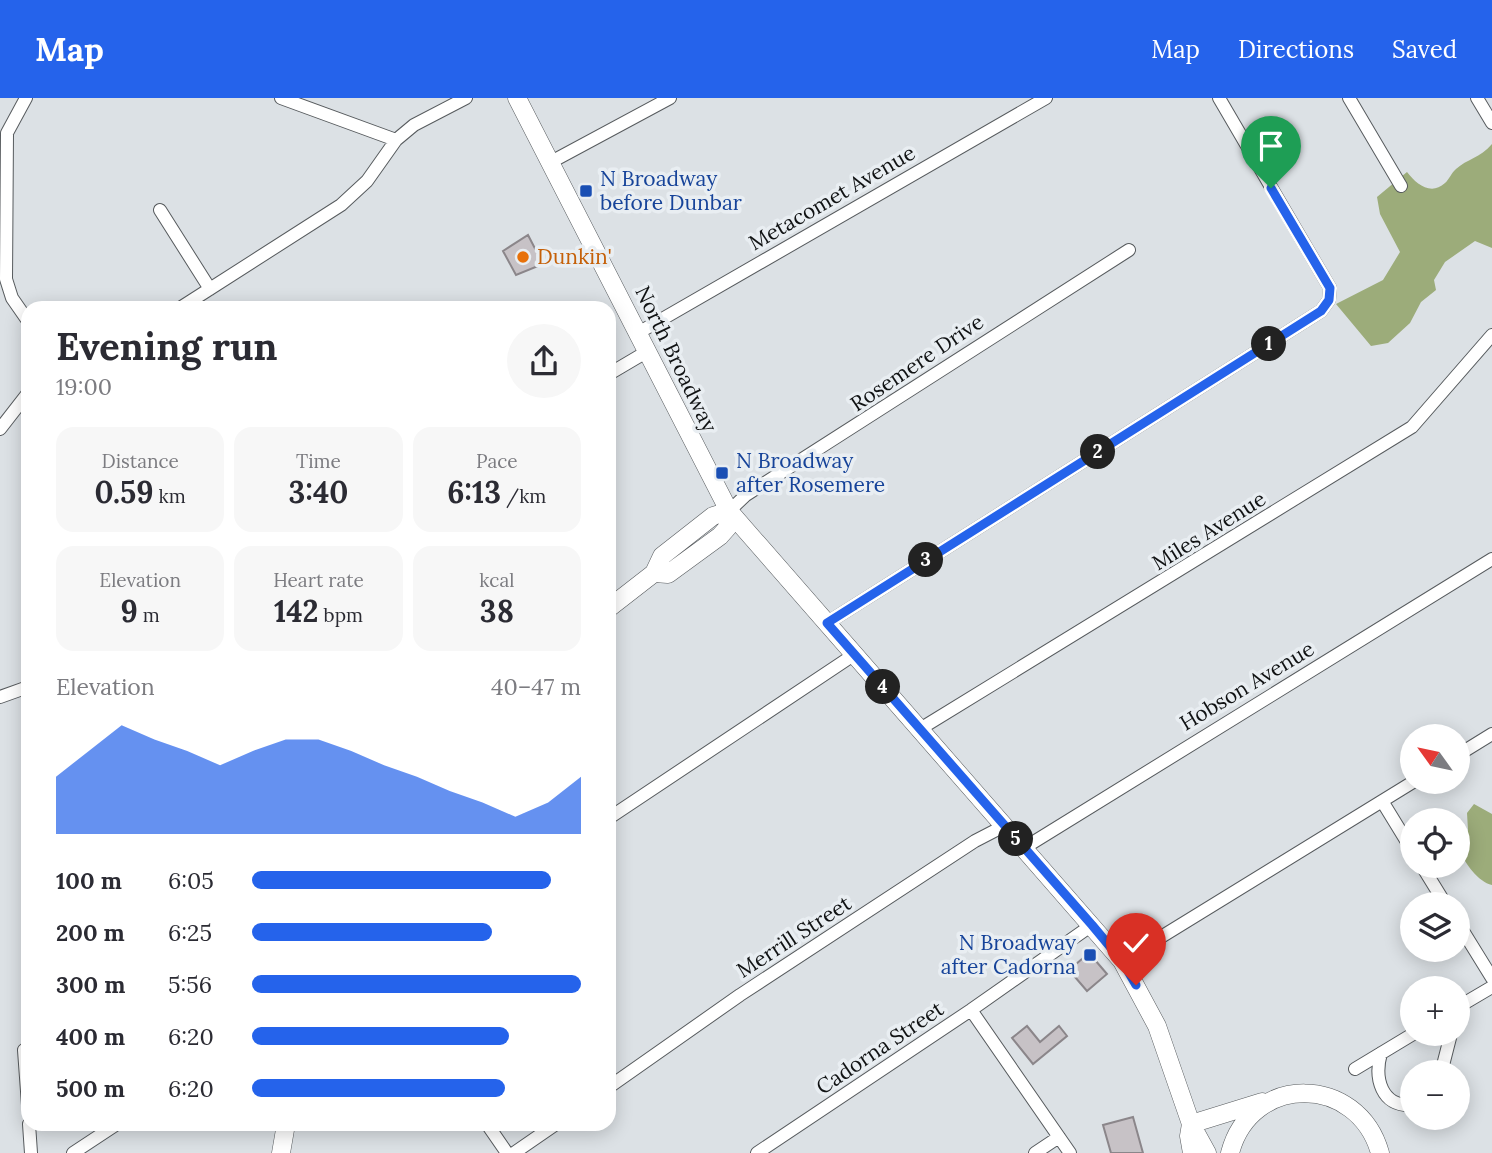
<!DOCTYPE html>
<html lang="en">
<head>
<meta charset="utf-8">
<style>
	body { margin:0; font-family:Lora,serif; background:#f7f7f7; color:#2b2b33; height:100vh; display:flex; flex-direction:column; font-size:26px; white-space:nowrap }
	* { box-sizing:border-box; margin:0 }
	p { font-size:23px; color:#7c7c81 }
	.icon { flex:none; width:38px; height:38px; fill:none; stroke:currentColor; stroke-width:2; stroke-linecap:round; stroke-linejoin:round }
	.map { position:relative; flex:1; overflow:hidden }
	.panel { position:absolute; left:21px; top:203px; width:595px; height:830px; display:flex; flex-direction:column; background:#fff; border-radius:21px; box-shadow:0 4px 18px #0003 }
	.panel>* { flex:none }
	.needle { width:46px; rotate:303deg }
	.buttons { position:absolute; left:1400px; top:626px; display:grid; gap:14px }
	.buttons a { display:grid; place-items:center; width:70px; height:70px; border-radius:50%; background:#fff; box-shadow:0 4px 18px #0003; font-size:35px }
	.pin { position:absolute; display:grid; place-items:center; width:60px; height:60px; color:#fff; margin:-72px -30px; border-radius:50% 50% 50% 0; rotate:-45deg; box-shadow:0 0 7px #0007 }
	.pin .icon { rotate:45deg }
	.km { position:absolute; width:35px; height:35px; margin:-18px; border-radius:50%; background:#222; color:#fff; font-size:19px; line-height:35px; text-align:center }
	.round { display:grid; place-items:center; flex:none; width:74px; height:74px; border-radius:37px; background:#f7f7f7 }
	.overview { display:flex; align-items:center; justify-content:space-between; height:119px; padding:0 35px }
	h1 { font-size:38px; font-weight:700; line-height:52px }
	.figures { display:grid; grid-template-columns:repeat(3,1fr); gap:10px; height:119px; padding:7px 35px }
	.figures div { display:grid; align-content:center; border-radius:18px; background:#f7f7f7; text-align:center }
	.figures b { font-size:30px; font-weight:700 }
	.figures small { font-size:19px; font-weight:400 }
	.figures p { font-size:19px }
	.chart { height:196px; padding:14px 35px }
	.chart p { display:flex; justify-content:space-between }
	.chart svg { width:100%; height:126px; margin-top:7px; fill:#2563eb; opacity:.7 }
	ul { padding:0 35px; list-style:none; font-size:23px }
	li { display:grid; grid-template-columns:112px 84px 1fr; align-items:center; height:52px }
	li i { height:18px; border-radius:9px; background:#2563eb }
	header { display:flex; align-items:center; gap:42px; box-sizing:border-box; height:98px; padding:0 35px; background:#2563eb; color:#fff }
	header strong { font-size:33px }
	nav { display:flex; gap:38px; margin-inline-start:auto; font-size:24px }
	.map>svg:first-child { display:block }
	.forest { fill:#9cac7a }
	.building { fill:#c7c2c6; stroke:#8b868a; stroke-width:2 }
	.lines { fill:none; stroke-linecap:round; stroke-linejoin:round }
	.minor-casing { stroke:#575b5e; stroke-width:14 }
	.secondary-casing { stroke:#575b5e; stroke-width:19 }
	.minor { stroke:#fff; stroke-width:12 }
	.secondary { stroke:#fff; stroke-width:18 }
	.route-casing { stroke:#fff; stroke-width:14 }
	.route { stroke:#2563eb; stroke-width:9 }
	.transit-dot { fill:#1a4fb4; stroke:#e9eef2; stroke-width:2.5 }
	.food-dot { fill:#e8710a; stroke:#e9eef2; stroke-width:2.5 }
	.labels { text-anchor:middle; stroke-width:7; stroke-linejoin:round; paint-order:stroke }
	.transit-label { font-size:21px; fill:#164399; stroke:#e9eef2; text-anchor:start }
	.street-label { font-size:21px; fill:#101213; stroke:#e9eef2 }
	.food-label { font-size:21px; fill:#c56008; stroke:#e9eef2; text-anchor:start }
</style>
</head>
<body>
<header>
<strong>Map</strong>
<nav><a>Map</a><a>Directions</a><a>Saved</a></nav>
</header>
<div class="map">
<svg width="1492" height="1055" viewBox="0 0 1492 1055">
	<rect width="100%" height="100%" fill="#dce1e5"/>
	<!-- forest -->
	<path class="forest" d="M1492 46V150L1475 143 1445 164 1434 182 1436 192 1421 204 1410 225 1388 245 1371 248 1336 206 1383 182 1400 154 1380 116 1377 99 1407 74C1416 86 1431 98 1445 85 1449 82 1451 75 1456 71 1467 61 1480 60 1492 46Z
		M1474 706 1492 716V787C1478 784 1465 765 1459 752L1468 732 1467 715Z"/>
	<!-- building -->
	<path class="building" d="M528 137 543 166 516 177 503 153Z
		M1089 855 1107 876 1087 893 1069 872Z
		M1027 928 1040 944 1059 928 1067 938 1033 966 1012 940Z
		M1133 1019 1143 1055H1111L1103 1027Z"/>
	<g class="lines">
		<defs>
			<path id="minor" d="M26 0 7 35 6 181 12 200 28 223
				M281 0 396 42
				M1349 0 1401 88
				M1477 0 1492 25
				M551 64 670 0
				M160 112 210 191
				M180 210 341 107 367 83 396 42 414 27 466 0
				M638 235 1046 0
				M609 276 648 253
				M0 331 28 295
				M729 413 746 397 1129 152
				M827 525 1321 213 1329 202 1330 190 1219 0
				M0 599 28 589
				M920 631 1412 329 1492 237
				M1458 657 1492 636
				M1382 703 1412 752
				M609 720 855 556
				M1024 750 1492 461
				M1422 768 1446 807
				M1458 825 1492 880
				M1122 863 1413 684
				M1458 909 1492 889
				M971 912 1070 1055
				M24 952 28 1007
				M1381 955C1374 980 1381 1009 1412 1007
				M1355 971 1413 936
				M1441 975 1451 936
				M609 989 740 897 975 743 1004 728
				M29 1026 31 1055
				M487 1026 507 1055
				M73 1055 117 1026
				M514 1055 556 1026
				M757 1055 971 912 1092 827
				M1035 1055 1059 1039"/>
			<path id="secondary" d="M517 0 729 413 1122 863 1157 928 1191 1026 1207 1055
				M609 510 654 475 662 458 713 418 729 413 728 429 720 438 668 476 654 475
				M1191 1026 1262 1004
				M1191 1026 1189 1038 1192 1055
				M281 1055 286 1026
				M1230 1055C1251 975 1358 976 1380 1055"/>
		</defs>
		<!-- minor casing -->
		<use href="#minor" class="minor-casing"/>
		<!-- secondary casing -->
		<use href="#secondary" class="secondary-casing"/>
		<!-- minor -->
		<use href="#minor" class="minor"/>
		<!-- secondary -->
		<use href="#secondary" class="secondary"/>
	</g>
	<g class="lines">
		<defs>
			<path id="route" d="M1136 887 1122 863 1092 827 827 525 1321 213 1329 202 1330 190 1271 90"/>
		</defs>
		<!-- route casing -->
		<use href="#route" class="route-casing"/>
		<!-- route -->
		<use href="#route" class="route"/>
	</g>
	<!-- markers -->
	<g class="transit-dot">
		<rect x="579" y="86" width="14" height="14" rx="3.5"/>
		<rect x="715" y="368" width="14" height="14" rx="3.5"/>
		<rect x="1083" y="850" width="14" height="14" rx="3.5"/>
	</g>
	<circle class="food-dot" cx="523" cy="159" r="7"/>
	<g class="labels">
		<!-- transit labels -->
		<g class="transit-label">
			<text x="600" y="88">N Broadway<tspan x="600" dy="24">before Dunbar</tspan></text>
			<text x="736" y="370">N Broadway<tspan x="736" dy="24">after Rosemere</tspan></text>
			<text x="1076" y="852" text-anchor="end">N Broadway<tspan x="1076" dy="24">after Cadorna</tspan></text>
		</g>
		<!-- street labels -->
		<g class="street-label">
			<text transform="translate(832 100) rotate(-30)" y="7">Metacomet Avenue</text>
			<text transform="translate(676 261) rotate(64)" y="7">North Broadway</text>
			<text transform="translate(917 265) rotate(-34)" y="7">Rosemere Drive</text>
			<text transform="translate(1209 433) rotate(-32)" y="7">Miles Avenue</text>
			<text transform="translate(1247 588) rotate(-31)" y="7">Hobson Avenue</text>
			<text transform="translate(794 839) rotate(-33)" y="7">Merrill Street</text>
			<text transform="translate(880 950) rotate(-34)" y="7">Cadorna Street</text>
		</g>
		<!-- food labels -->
		<g class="food-label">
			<text x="537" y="166">Dunkin'</text>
		</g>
	</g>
</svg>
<div class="buttons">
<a><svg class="needle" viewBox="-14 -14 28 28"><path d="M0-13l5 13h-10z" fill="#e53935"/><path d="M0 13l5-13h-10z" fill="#7c7c81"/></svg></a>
<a><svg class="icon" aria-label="locate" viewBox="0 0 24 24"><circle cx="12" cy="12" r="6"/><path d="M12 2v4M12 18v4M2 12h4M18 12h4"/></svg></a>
<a><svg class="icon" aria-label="layers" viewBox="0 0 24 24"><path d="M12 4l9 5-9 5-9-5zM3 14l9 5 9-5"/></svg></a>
<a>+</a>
<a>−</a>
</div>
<div class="pin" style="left:1271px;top:90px;background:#1e9e55"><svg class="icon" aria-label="arrive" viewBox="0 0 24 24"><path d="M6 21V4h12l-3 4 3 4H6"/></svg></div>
<div class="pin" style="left:1136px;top:887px;background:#d93025"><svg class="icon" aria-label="check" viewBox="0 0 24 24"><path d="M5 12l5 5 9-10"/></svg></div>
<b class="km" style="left:1269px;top:246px">1</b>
<b class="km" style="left:1098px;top:354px">2</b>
<b class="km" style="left:926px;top:462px">3</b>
<b class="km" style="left:883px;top:589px">4</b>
<b class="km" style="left:1016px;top:741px">5</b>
<section class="panel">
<div class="overview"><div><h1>Evening run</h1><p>19:00</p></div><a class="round"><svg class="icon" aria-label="share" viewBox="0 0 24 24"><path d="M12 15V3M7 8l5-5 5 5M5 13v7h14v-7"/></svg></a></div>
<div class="figures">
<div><p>Distance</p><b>0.59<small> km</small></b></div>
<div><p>Time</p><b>3:40</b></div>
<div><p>Pace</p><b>6:13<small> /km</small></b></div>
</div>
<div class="figures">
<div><p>Elevation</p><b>9<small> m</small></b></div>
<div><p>Heart rate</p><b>142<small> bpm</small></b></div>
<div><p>kcal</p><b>38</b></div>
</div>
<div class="chart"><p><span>Elevation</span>40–47 m</p>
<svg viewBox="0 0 160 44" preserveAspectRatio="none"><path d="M0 44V24L10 15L20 6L30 11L40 15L50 20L60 15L70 11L80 11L90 15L100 20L110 24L120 29L130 33L140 38L150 33L160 24V44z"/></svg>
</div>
<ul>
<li><b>100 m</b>6:05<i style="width:91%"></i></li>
<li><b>200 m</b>6:25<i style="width:73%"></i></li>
<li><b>300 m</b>5:56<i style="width:100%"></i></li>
<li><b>400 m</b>6:20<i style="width:78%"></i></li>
<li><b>500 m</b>6:20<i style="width:77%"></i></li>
</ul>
</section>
</div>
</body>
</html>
